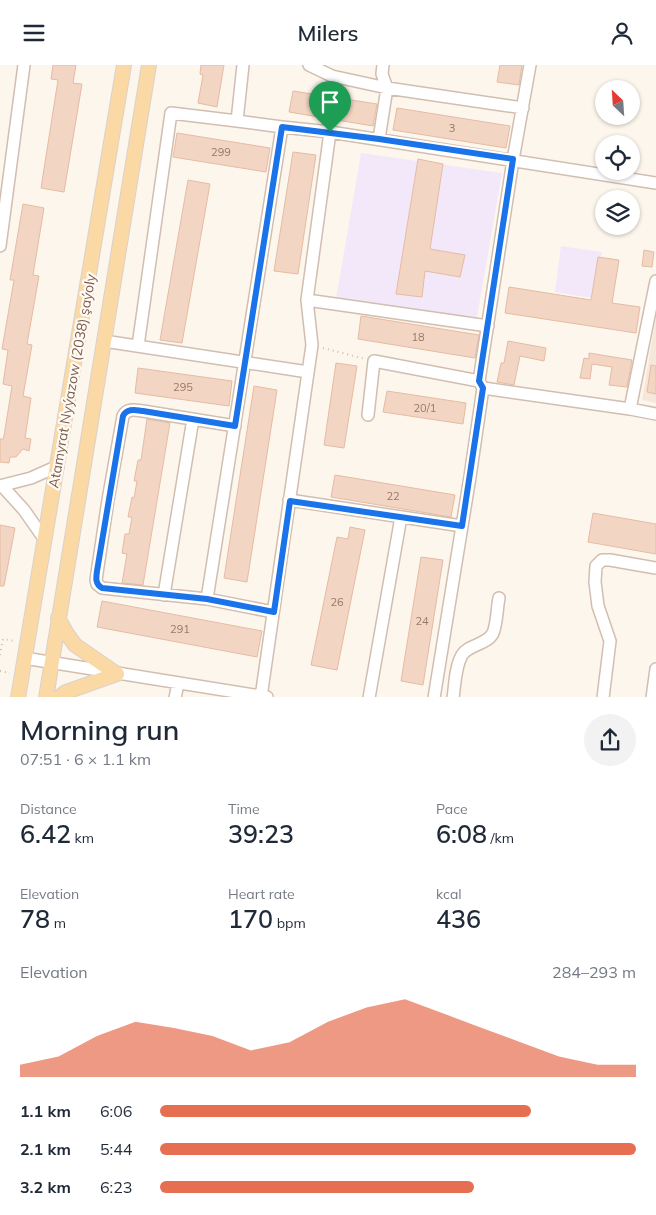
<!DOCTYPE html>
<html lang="en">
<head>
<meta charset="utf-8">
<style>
	body { margin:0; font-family:Mulish,sans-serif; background:#f2f2f3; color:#1f2937; height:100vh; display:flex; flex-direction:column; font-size:19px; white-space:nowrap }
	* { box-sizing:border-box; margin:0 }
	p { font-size:16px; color:#747a83 }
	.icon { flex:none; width:28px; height:28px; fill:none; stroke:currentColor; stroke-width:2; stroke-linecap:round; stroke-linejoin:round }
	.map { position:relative; height:632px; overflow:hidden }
	.panel { display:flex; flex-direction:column; background:#fff; flex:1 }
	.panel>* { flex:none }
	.needle { width:32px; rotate:335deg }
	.buttons { position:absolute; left:595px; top:15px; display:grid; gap:10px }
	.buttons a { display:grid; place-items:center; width:45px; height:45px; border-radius:50%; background:#fff; box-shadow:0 1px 4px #0004; font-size:25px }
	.pin { position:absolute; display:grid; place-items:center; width:42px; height:42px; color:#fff; margin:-51px -21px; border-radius:50% 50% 50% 0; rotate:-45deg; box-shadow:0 0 5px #0007 }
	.pin .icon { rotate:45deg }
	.round { display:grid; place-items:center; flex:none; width:52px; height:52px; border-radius:26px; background:#f2f2f3 }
	.head { display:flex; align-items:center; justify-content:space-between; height:85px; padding:0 20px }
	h1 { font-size:28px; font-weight:600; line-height:38px }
	.metrics { display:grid; grid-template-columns:repeat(3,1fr); gap:8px; height:85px; padding:5px 20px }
	.metrics div { display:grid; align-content:center }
	.metrics b { font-size:25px; font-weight:600 }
	.metrics small { font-size:14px; font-weight:400 }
	.metrics p { font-size:14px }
	.chart { height:140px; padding:10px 20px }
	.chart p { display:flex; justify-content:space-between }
	.chart svg { width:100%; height:90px; margin-top:5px; fill:#e76f51; opacity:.7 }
	ul { padding:0 20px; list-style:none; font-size:16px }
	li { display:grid; grid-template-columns:80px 60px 1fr; align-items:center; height:38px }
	li i { height:12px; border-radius:6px; background:#e76f51 }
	header { display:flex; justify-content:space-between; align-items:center; height:65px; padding:0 20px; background:#fff; font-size:22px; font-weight:600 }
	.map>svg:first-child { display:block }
	.residential { fill:#f5e8da }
	.education { fill:#f3e8fa }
	.building { fill:#f3d5c3; stroke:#e6bba3 }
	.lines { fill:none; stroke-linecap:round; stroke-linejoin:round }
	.minor-casing { stroke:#d1beb0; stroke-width:14 }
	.major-casing { stroke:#dad1cd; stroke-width:16 }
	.path { stroke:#d9b8a5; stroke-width:2; stroke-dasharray:1 4; stroke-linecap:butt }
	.minor { stroke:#fff; stroke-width:11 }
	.major { stroke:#fbd9a5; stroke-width:14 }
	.route-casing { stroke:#fff; stroke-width:10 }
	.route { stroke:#1a73e8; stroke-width:6 }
	.labels { text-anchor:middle; stroke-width:4.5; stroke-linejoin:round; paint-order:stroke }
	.number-label { font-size:11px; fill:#987a6a }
	.street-label { font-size:14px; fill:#7a5c4d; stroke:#fffaf3 }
</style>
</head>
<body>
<header><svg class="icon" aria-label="menu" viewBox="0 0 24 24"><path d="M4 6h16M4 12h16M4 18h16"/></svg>Milers<svg class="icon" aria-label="person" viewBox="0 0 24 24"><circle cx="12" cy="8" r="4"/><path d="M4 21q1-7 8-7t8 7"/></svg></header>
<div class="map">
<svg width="656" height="633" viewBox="0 0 656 633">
	<rect width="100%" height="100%" fill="#fdf6ec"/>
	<!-- residential -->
	<path class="residential" d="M656 252V338L642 335Z"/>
	<!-- education -->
	<path class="education" d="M361 88 502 108 476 258 336 234Z
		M561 181 602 187 592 233 555 227Z"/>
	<!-- building -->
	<path class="building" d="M53 0H76L73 18 82 19 64 127 41 123 58 15 51 14Z
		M201 0H224L217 42 198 38 203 10 200 9Z
		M500 0H522L519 20 497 17Z
		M293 26 377 39 373 61 289 47Z
		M397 43 510 61 506 83 393 65Z
		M177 68 270 83 266 107 173 92Z
		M293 87 316 90 298 209 274 206Z
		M418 94 443 99 430 184 465 190 460 212 425 206 422 232 396 229Z
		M188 115 210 119 182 278 160 275Z
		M23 139 44 143 33 210 39 211 27 279 32 280 23 331 31 333 25 373 31 374 29 386 23 384 16 392H10L9 398 0 397V374H3L4 371 12 321 3 319 8 285 2 284 14 215H10Z
		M644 185 654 187 652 202 642 201Z
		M598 192 619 195 612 238 640 242 636 268 505 248 509 222 591 235Z
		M361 251 479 270 475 293 358 274Z
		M508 276 546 283 544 296 520 291 514 320 497 317 501 298H504Z
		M589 288 632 295 627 322 609 320 612 302 592 299 590 314 580 313 584 293 589 294Z
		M336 298 357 301 344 383 324 380Z
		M651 300 656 301V329L647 327Z
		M138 303 232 316 229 341 135 328Z
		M254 321 277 325 247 517 224 513Z
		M387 326 466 338 463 359 383 347Z
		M147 354 170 358 143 520 122 518 127 489 122 488 125 469H129L132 452H128L132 432 134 433 137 416H134L138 395H141Z
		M335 410 455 430 451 452 331 432Z
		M593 448 656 459V489L588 477Z
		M0 460 15 463 4 521H0Z
		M350 462 365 465 337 605 311 600 337 472 348 474Z
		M421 492 443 495 423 620 401 616Z
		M102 536 262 566 257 592 97 562Z"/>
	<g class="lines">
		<defs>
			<path id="minor" d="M243 0 237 56 282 62
				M309 0 332 11 387 23 523 43
				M379 74 387 23 382 9 383 0
				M0 181 24 0
				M307 235 488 261
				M104 276 308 307
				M138 281 171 48 237 56
				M483 323 630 344 656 349
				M630 344 656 216
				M368 350 374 296 479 316
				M235 361 143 346C135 345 127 343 123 351L108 435 96 515 97 519 102 523 207 534 273 547
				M0 421 31 413 58 401
				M3 422 24 445 45 475
				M289 435 462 461
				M164 530 193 354
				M207 534 282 62 330 67
				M24 593 267 632
				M261 632 312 280 307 235 330 67 656 118
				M175 633 178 619
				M369 633 401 452
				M434 633 470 412 483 323 479 316 513 95 530 0
				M453 633C455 620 455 602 462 590 469 579 487 580 493 568 497 559 497 542 499 533
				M603 633 610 576 598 541 595 517 596 501 602 495H610L656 503
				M652 633 656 604"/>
			<path id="major" d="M58 553 67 569 75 580 117 609
				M18 633 124 0
				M46 633 149 0
				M58 633 66 627 117 609"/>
		</defs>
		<!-- minor casing -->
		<use href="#minor" class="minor-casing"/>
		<!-- major casing -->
		<use href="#major" class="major-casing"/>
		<!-- path -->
		<path class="path" d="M323 283 365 294
			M0 590 3 574 15 576
			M0 606 10 608"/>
		<!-- minor -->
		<use href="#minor" class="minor"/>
		<!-- major -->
		<use href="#major" class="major"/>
	</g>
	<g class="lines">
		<defs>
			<path id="route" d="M282 62 379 74 513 94 479 316 483 323 462 461 290 436 274 547 207 534 102 523C95 519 96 513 97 506L123 351C127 343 135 345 143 346L235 361Z"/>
		</defs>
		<!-- route casing -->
		<use href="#route" class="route-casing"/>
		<!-- route -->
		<use href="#route" class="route"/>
	</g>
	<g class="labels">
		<!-- number labels -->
		<g class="number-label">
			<text x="452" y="67">3</text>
			<text x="221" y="91">299</text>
			<text x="418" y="276">18</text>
			<text x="183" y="326">295</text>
			<text x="425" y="347">20/1</text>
			<text x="393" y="435">22</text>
			<text x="337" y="541">26</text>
			<text x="422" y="560">24</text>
			<text x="180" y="568">291</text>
		</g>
		<!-- street labels -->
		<g class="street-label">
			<text transform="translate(72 316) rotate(-80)" y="5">Atamyrat Nyýazow (2038) şaýoly</text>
		</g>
	</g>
</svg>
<div class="buttons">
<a><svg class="needle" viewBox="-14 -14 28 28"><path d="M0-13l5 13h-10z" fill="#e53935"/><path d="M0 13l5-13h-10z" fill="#747a83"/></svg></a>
<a><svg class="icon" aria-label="locate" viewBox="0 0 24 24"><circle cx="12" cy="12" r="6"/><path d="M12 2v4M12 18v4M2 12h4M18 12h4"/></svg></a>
<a><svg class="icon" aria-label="layers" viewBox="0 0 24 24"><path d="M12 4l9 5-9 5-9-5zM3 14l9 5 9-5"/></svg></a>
</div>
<div class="pin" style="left:330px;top:67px;background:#1e9e55"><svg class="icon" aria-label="arrive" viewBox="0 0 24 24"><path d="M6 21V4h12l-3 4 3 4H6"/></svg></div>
</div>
<section class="panel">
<div class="head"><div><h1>Morning run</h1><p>07:51 · 6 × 1.1 km</p></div><a class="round"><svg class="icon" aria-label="share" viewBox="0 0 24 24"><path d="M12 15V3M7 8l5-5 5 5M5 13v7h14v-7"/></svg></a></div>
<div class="metrics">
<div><p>Distance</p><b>6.42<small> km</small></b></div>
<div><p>Time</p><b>39:23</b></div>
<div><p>Pace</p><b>6:08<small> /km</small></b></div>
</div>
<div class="metrics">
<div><p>Elevation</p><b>78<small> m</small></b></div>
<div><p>Heart rate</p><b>170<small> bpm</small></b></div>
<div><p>kcal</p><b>436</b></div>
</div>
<div class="chart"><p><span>Elevation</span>284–293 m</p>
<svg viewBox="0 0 160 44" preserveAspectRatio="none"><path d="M0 44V38L10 34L20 24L30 17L40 20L50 24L60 31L70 27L80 17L90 10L100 6L110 13L120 20L130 27L140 34L150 38L160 38V44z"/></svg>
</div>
<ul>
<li><b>1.1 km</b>6:06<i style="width:78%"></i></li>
<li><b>2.1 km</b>5:44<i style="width:100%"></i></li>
<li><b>3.2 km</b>6:23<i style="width:66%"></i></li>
</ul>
</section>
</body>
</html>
